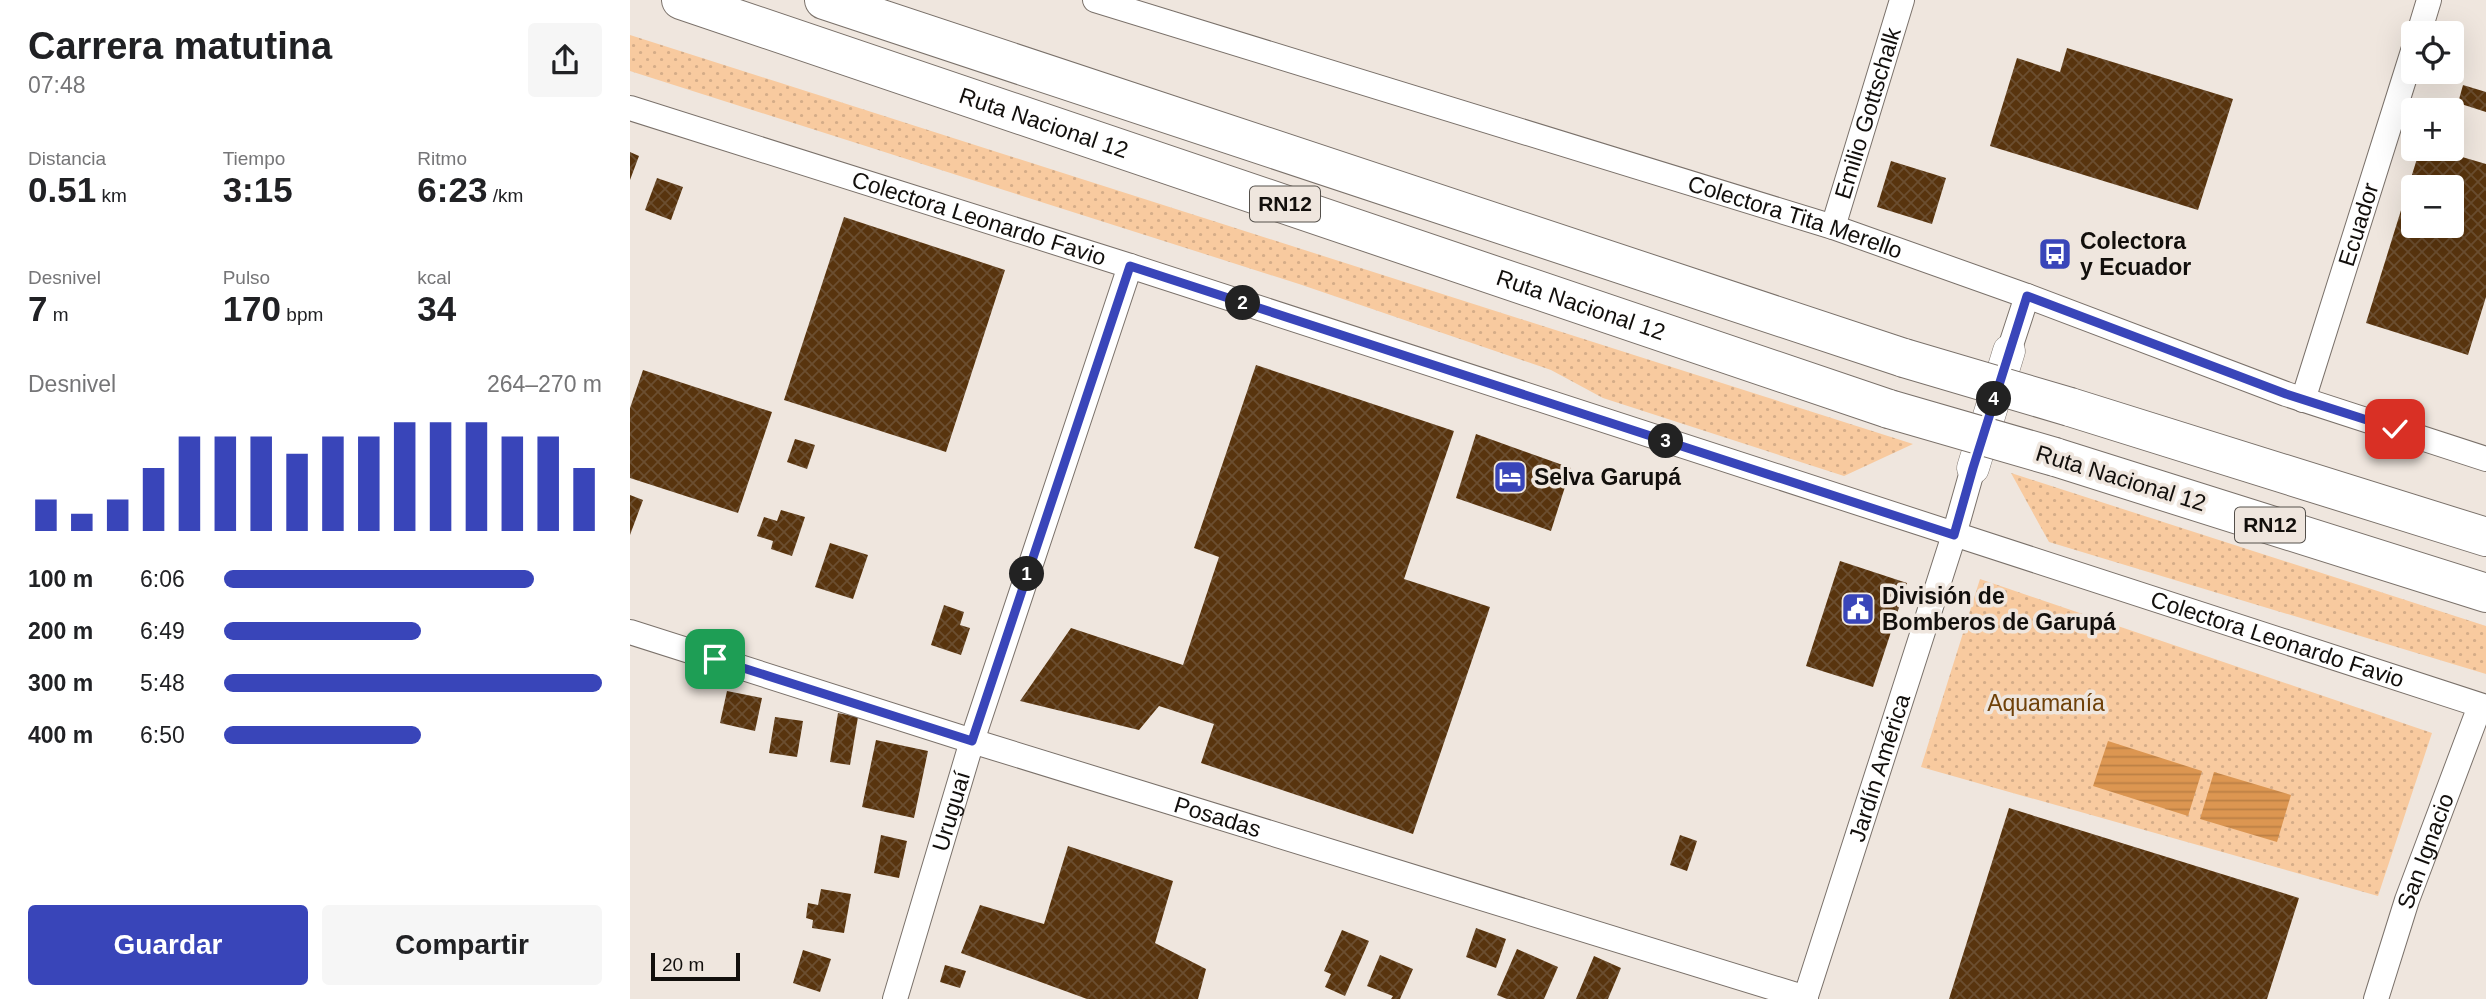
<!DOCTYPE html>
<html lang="es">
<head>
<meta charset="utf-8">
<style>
	body { margin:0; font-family:Helvetica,sans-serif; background:#f6f6f6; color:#202124; height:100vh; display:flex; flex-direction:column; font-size:26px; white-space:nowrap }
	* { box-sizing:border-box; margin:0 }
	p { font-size:23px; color:#757577 }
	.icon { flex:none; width:38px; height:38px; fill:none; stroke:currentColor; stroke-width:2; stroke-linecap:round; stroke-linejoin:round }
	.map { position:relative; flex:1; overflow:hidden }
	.details { display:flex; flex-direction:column; background:#fff; width:630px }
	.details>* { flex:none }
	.buttons { position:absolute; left:1771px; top:21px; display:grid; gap:14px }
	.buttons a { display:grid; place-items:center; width:63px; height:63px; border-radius:7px; background:#fff; box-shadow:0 7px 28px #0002; font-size:35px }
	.scale { position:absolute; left:21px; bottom:18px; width:89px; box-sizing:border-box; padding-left:7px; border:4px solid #120f0c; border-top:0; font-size:19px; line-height:24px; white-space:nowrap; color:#120f0c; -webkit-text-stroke:5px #efe6de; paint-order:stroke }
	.pin { position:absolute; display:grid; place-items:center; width:60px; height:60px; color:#fff; margin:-30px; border-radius:14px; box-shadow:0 4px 10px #0006 }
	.km { position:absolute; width:35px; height:35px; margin:-18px; border-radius:50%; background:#222; color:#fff; font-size:19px; line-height:35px; text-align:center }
	.round { display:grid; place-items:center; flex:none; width:74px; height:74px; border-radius:7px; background:#f6f6f6 }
	.headline { display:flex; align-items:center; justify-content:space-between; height:119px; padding:0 28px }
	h1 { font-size:38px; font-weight:700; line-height:52px }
	.metrics { display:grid; grid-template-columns:repeat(3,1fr); gap:10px; height:119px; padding:7px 28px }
	.metrics div { display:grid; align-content:center }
	.metrics b { font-size:35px; font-weight:700 }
	.metrics small { font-size:19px; font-weight:400 }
	.metrics p { font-size:19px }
	.chart { height:196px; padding:14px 28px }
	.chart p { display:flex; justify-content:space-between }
	.chart svg { width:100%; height:126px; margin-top:7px; stroke:#3945b9; stroke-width:6 }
	.action { display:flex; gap:14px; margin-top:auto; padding:14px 28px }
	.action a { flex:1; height:80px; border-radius:7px; background:#3945b9; color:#fff; font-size:28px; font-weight:700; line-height:80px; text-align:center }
	.action a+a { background:#f6f6f6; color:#202124 }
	ul { padding:0 28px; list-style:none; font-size:23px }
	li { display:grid; grid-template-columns:112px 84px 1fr; align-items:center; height:52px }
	li i { height:18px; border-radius:9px; background:#3945b9 }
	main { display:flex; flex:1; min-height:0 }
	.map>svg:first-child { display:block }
	.green { fill:url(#green-dots) }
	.water { fill:url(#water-rules) }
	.building { fill:url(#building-cross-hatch); fill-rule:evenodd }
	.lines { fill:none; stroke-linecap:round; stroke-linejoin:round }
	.minor-casing { stroke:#7a716a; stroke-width:26 }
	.tertiary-casing { stroke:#7a716a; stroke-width:33 }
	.trunk-casing { stroke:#7a716a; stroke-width:40 }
	.minor { stroke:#fff; stroke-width:24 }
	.tertiary { stroke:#fff; stroke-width:32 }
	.trunk { stroke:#fff; stroke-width:38 }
	.trunk-bridge-casing { stroke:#7a716a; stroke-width:40; stroke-linecap:butt }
	.trunk-bridge { stroke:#fff; stroke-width:38 }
	.route-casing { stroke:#fff; stroke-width:14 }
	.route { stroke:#3945b9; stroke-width:9 }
	.labels { text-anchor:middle; stroke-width:7; stroke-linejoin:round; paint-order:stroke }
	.shield { fill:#efe6de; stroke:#54504b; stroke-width:2 }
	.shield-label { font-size:21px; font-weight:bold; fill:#120f0c }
	.street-label { font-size:23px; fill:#120f0c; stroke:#efe6de }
	.poi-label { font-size:23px; font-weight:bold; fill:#120f0c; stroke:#efe6de; text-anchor:start }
	.park-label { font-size:23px; fill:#6f4109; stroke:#efe6de }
</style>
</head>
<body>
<main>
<section class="details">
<div class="headline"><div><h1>Carrera matutina</h1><p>07:48</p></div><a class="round"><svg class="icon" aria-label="share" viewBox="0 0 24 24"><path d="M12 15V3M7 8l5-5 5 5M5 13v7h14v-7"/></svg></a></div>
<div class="metrics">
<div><p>Distancia</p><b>0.51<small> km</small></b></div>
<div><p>Tiempo</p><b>3:15</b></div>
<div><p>Ritmo</p><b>6:23<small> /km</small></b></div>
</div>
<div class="metrics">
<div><p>Desnivel</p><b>7<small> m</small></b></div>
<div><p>Pulso</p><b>170<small> bpm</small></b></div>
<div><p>kcal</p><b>34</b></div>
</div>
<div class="chart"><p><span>Desnivel</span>264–270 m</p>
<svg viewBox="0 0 160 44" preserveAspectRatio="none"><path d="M5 44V33M15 44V38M25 44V33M35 44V22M45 44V11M55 44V11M65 44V11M75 44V17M85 44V11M95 44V11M105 44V6M115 44V6M125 44V6M135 44V11M145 44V11M155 44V22"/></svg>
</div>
<ul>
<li><b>100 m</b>6:06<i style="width:82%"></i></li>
<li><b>200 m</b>6:49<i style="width:52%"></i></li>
<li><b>300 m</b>5:48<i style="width:100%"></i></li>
<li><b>400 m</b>6:50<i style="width:52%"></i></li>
</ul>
<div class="action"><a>Guardar</a><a>Compartir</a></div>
</section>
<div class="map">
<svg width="1856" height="999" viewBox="0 0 1856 999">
	<defs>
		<pattern id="green-dots" width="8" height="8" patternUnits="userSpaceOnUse" patternTransform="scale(1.75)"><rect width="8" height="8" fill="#f8ca9f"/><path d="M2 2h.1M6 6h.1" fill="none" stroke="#d4ac88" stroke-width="1.8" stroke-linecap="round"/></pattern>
		<pattern id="water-rules" width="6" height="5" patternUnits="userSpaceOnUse" patternTransform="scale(1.75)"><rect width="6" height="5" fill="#dc9651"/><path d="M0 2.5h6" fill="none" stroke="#bc8045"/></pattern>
		<pattern id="building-cross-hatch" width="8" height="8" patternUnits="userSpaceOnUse" patternTransform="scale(1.75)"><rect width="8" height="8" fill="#58340e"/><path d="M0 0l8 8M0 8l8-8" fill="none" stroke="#6b4e30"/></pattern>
	</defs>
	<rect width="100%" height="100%" fill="#efe6de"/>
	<!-- green -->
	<path class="green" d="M0 35 1283 444 1214 476 973 398 921 370 669 284 0 71Z
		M1381 473 1856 626V674L1419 542Z
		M1350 579 1802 733 1748 896 1291 767Z"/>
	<!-- water -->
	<path class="water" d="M1478 741 1572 771 1558 816 1463 786Z
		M1584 772 1661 795 1647 842 1570 819Z"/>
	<!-- building -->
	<path class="building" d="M1437 48 1603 99 1568 210 1360 146 1387 58 1430 72Z
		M1833 85 1856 92V112L1828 103Z
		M1790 149H1805L1856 164V297L1838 355 1736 323ZM1783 187H1822V226H1783Z
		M0 152 9 156 0 180Z
		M1261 161 1316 178 1302 224 1247 207Z
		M27 178 53 187 41 220 15 210Z
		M214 217 375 270 316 452 154 400Z
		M626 365 824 431 774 579 860 607 783 834 571 763 584 724 529 706 509 730 390 701 441 628 553 665 589 557 564 548Z
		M13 370 142 412 108 513 0 478V408Z
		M846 434 941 468 921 531 826 498Z
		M165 439 185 445 177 469 157 462Z
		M0 495 13 500 0 535Z
		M151 510 175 517 162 556 141 549 143 541 127 536 134 517 147 521Z
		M200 543 238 555 223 599 185 587Z
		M1210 561 1277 583 1243 687 1176 666Z
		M314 605 334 612 330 625 340 628 331 655 301 645Z
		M97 691 132 698 125 731 90 723Z
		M208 713 228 717 220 765 200 762Z
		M145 717 173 721 167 757 139 753Z
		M246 740 298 751 284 818 232 807Z
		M1379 808 1669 898 1637 999H1319Z
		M251 835 277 841 269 878 244 873Z
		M1050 835 1067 841 1057 871 1040 865Z
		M438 846 543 881 525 943 576 969 568 999H457L331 953 350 905 414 924Z
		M191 889 221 894 214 933 182 928 183 920 176 918 178 903 188 905Z
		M846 928 876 939 866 968 836 957Z
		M712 930 739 941 715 996 695 987 701 974 694 971Z
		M887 949 928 967 914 999H877L867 995Z
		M173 950 201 959 190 992 163 983Z
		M750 955 783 969 770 999H761L763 996 737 986Z
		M964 956 991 968 978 999H946Z
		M315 965 336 971 330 988 310 982Z"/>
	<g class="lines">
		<defs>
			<g id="minor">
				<path id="s1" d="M465 0 1203 227 1397 296 1656 394 1856 459"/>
				<path d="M1789 33 1799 0"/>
				<path id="s2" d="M0 108 500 266 1856 707"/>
				<path id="s3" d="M1203 227 1272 0"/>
				<path d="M1379 351 1397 296"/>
				<path id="s4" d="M1673 400 1783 51"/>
				<path id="s5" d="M0 632 342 741 1176 998"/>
				<path id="s6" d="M265 999 342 741 500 266"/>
				<path id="s7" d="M1175 999 1324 535 1343 468"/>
				<path id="s8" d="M1746 999 1777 900 1850 706"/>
			</g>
			<path id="tertiary" d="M1343 468 1379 351"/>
			<g id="trunk">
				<path id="s9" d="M51 0 1259 409"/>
				<path d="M194 0 1274 358"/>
				<path d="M1440 407 1856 537"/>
				<path d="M1425 457 1856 593"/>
			</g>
		</defs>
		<!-- minor casing -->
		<use href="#minor" class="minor-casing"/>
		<!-- tertiary casing -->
		<use href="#tertiary" class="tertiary-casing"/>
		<!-- trunk casing -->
		<use href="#trunk" class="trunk-casing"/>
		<!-- minor -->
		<use href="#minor" class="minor"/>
		<!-- tertiary -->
		<use href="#tertiary" class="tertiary"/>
		<!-- trunk -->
		<use href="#trunk" class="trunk"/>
		<defs>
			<path id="trunk-bridge" d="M1274 358 1440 407
				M1259 409 1425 457"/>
		</defs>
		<!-- trunk-bridge casing -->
		<use href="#trunk-bridge" class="trunk-bridge-casing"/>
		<!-- trunk-bridge -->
		<use href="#trunk-bridge" class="trunk-bridge"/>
	</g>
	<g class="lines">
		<defs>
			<path id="route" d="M85 659 342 741 500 266 1324 535 1343 468 1397 296 1656 394 1765 429"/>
		</defs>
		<!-- route casing -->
		<use href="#route" class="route-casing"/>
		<!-- route -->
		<use href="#route" class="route"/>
	</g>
	<!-- icons -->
	<defs>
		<symbol id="bus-square" viewBox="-11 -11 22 22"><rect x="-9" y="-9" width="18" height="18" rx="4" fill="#3945b9" stroke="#efe6de"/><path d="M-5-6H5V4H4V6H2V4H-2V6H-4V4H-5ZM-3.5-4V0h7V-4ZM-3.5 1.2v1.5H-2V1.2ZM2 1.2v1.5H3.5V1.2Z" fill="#fff"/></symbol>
		<symbol id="hotel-square" viewBox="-11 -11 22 22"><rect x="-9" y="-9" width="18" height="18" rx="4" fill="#3945b9" stroke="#efe6de"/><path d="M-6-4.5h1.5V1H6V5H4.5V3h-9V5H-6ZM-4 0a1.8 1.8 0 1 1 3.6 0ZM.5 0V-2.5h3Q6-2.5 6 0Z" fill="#fff"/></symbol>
		<symbol id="civic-square" viewBox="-11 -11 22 22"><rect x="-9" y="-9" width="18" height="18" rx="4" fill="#3945b9" stroke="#efe6de"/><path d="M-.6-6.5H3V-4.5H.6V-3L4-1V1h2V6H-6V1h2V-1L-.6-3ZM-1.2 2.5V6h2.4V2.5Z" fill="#fff"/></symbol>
	</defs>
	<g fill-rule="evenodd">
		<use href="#bus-square" x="1406" y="235" width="38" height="38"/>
		<use href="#hotel-square" x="861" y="458" width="38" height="38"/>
		<use href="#civic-square" x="1209" y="590" width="38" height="38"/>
	</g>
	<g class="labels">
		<!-- shield labels -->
		<g class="shield">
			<rect x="620" y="186.5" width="70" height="35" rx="5"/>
			<rect x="1605" y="507.5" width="70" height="35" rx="5"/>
		</g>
		<g class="shield-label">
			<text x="655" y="211">RN12</text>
			<text x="1640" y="532">RN12</text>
		</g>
		<!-- street labels -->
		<g class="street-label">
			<text dy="8" stroke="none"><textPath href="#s3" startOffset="119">Emilio Gottschalk</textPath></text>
			<text dy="8" stroke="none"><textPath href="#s9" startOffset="383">Ruta Nacional 12</textPath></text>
			<text dy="8" stroke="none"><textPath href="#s1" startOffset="733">Colectora Tita Merello</textPath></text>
			<text dy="8" stroke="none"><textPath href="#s2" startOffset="366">Colectora Leonardo Favio</textPath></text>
			<text dy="8" stroke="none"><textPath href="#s4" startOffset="184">Ecuador</textPath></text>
			<text dy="8" stroke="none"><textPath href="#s9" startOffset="950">Ruta Nacional 12</textPath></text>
			<text transform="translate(1491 478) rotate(17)" y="8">Ruta Nacional 12</text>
			<text dy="8" stroke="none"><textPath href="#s2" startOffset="1731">Colectora Leonardo Favio</textPath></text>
			<text dy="8" stroke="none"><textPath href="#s7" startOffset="243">Jardín América</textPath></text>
			<text dy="8" stroke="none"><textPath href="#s6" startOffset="196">Uruguaí</textPath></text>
			<text dy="8" stroke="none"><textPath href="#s5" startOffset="616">Posadas</textPath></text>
			<text dy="8" stroke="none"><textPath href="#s8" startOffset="156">San Ignacio</textPath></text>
		</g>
		<!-- poi labels -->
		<g class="poi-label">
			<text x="1450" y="249">Colectora<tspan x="1450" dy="26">y Ecuador</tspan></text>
			<text x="904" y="485">Selva Garupá</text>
			<text x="1252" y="604">División de<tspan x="1252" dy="26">Bomberos de Garupá</tspan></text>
		</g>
		<!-- park labels -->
		<g class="park-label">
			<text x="1416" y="711">Aquamanía</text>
		</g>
	</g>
</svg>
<div class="buttons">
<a><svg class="icon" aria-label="locate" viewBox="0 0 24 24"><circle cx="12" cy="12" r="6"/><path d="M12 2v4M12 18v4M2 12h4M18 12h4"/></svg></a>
<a>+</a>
<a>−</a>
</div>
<div class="scale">20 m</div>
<div class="pin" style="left:85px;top:659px;background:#1e9e55"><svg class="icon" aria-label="arrive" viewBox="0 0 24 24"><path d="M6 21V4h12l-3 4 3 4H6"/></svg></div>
<div class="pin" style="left:1765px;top:429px;background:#d93025"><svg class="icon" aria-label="check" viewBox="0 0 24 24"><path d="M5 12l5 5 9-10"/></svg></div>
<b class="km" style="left:397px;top:574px">1</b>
<b class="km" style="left:613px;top:303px">2</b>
<b class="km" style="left:1036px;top:441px">3</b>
<b class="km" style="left:1364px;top:399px">4</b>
</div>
</main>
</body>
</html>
